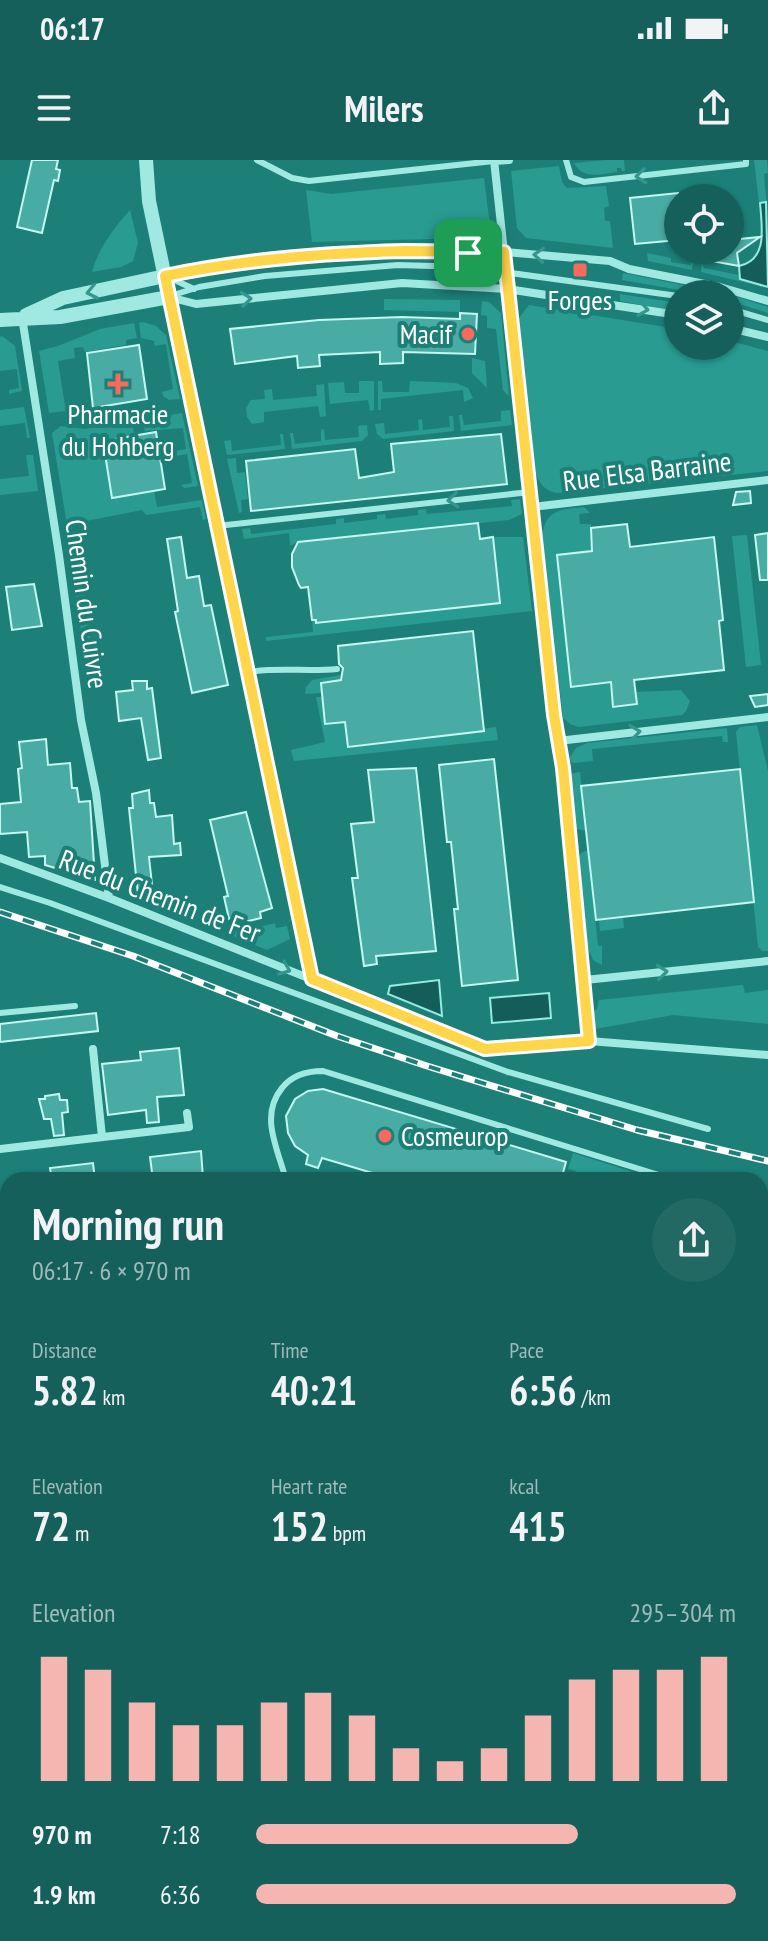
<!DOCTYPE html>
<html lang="en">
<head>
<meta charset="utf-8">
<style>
	body { margin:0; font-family:"PT Sans Narrow",sans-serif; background:#226964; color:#f1f3f6; height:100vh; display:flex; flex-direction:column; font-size:30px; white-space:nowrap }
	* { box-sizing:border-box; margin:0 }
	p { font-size:26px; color:#9dbbbb }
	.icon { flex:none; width:44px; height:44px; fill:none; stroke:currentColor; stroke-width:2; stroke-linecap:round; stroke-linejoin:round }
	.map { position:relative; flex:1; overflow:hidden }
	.details { position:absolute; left:0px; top:1012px; width:768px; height:770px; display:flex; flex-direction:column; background:#15605b; border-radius:24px 24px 0 0; box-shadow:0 2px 6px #0004 }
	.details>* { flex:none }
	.buttons { position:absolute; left:664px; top:24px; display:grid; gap:16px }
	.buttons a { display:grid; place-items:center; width:80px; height:80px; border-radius:50%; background:#15605b; box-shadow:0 2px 6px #0004; font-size:40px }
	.pin { position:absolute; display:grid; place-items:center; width:68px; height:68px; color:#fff; margin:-34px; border-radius:16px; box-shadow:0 4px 12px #0006 }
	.round { display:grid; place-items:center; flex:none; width:84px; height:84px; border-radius:42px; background:#226964 }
	.overview { display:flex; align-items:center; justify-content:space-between; height:136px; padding:0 32px }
	h1 { font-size:44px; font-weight:800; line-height:60px }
	.stats { display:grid; grid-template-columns:repeat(3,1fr); gap:12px; height:136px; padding:8px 32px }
	.stats div { display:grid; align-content:center }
	.stats b { font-size:40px; font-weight:800 }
	.stats small { font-size:22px; font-weight:400 }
	.stats p { font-size:22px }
	.chart { height:224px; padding:16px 32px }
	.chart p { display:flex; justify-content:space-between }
	.chart svg { width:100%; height:144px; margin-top:8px; stroke:#f5b5b1; stroke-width:6 }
	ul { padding:0 32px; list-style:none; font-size:26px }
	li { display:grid; grid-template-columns:128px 96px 1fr; align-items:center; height:60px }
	li i { height:20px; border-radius:10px; background:#f5b5b1 }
	.status { display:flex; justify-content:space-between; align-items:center; height:56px; padding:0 40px; background:#15605b; direction:ltr }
	.status svg { height:22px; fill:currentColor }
	header { display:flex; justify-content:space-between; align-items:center; height:104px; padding:0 32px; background:#15605b; font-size:36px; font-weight:800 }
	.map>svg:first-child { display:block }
	.green { fill:#299b91 }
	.water { fill:#135e5a; stroke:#93ebe2; stroke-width:2 }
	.building { fill:#49aca4; stroke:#c4f7f2; stroke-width:2 }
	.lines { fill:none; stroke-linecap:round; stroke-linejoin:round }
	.service { stroke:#a0e9e3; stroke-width:6 }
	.minor { stroke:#a0e9e3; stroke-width:8 }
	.tertiary { stroke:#a0e9e3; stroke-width:14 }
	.rail-casing { stroke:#fff; stroke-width:7 }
	.rail { stroke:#1c8079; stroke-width:4; stroke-dasharray:12; stroke-linecap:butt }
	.oneway { stroke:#36958e }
	.route-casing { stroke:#fff; stroke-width:16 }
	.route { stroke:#ffd54a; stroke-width:10 }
	.poi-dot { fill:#fa695d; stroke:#1c8079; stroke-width:3 }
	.labels { text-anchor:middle; stroke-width:8; stroke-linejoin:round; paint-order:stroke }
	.poi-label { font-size:28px; fill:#fff; stroke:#1c8079 }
	.street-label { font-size:28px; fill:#fff; stroke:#1c8079 }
</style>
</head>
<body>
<div class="status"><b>06:17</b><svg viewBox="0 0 49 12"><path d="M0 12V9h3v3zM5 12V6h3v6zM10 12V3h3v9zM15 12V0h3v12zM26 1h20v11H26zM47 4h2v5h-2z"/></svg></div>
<header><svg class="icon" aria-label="menu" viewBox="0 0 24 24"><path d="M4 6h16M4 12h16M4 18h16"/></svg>Milers<svg class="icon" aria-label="share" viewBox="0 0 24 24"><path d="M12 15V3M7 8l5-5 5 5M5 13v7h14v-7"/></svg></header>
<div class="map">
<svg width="768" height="1781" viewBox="0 0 768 1781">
	<rect width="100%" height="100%" fill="#1c8079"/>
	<!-- green -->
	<path class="green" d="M606 0H624L625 11H622L621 8H617V12C601 14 583 20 574 3Z
		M754 0H767L768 13 764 14 768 60 766 43H759Z
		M559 6 562 22 567 28 606 26 609 46 604 48 605 61H610L613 88 526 78 517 68 511 11Z
		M484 18 490 66 477 81 432 79 312 82 306 30 331 34Z
		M130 50 138 83 133 101 121 107 92 112C98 89 114 68 130 50Z
		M647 93 671 98V102L690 105 693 102 692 110 648 101Z
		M702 104 704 108 739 115 740 119 768 128 701 112Z
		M623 113 728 134H702L622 120Z
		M620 134 678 143V152L620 141Z
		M730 134 768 147V153L730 141Z
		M384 139 460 140V152L384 150Z
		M482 141 489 142 501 153 509 236 503 230 496 169 487 168V156L481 155Z
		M529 145 678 169V186H730V181L768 191V311L557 333C546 331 540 325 536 314L519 158Z
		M143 162 156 166 166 175 180 239 169 240 163 236 162 232 173 229 166 184 155 186 154 181 141 178 139 163Z
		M134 163 137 178 126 180V185L85 192 83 187 74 188 75 198 58 201 65 246 77 245V247L74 250 49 253 39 191 58 186 100 169Z
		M2 176 15 186 22 231 9 234V230L19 228 17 209 0 211V177Z
		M472 198 485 201 487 228 472 213Z
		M359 221H374V250L370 251 368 240 330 244 328 223 344 222 345 233H359Z
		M378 221H382L383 232H409L410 221 456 223 468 228 473 238 464 242 463 230 381 239V250H378Z
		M324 224 326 256 320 257 318 246 264 252V262L252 264 247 257 246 248 251 240 265 239 264 230 272 229 273 240 317 236 316 225Z
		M24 247 30 278H27L25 263 0 266V250Z
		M510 250 512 265 461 271 459 255H462L464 265 501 261V251Z
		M182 253 198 326 184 328 181 325 192 323 187 294 176 296 175 291 186 289 183 268 145 271 143 264 133 266 134 275 103 281 112 337 154 331 157 347 202 340 206 359 203 360 200 347 146 355 142 350 86 361 87 365 82 367 67 365 52 273 61 266 85 269Z
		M449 256H453L454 271 383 279 377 274 375 264 384 263 385 274 419 270 418 260 422 259 423 270 450 267Z
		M367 265 368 275 362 281 292 289 290 273H293L295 284 321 281V270L324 269 325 280 359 277 358 266Z
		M280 274H283L285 289 227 295 224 281 231 280 232 291 281 285Z
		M26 295H33L38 331 0 335V319L29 316Z
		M236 298 237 313 245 312 248 339 241 340 242 352 239 353 227 299Z
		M520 339 522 354 509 360 298 382 290 386 289 373 244 379 242 369 250 368 251 374 260 373 336 364V359L344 358V363L377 359V355L385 354 386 359 418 355V350L426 349 427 354 512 346 511 340Z
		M584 347 590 353 579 354 580 364H591L592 391 557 395 571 526 611 522 614 547 637 544 636 532 681 530 690 541 686 551 682 555 579 567 570 564 563 558 542 376C546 349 560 350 584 347Z
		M68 374 78 376 94 508 86 509Z
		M747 375 761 505 746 507 732 376Z
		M493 377H523L532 451 266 481V477L313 472 312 460H316V462Z
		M340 515 341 520 322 533 305 534 306 527 312 520Z
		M316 537H322L325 564 345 562 348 587 496 567 498 580 294 601 291 590 325 582Z
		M757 565 768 611V791H762L758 787 736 572 740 567Z
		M727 568 728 582H723L722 576 592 589 593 601 573 603 569 599 576 588 587 583Z
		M580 612 586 671 577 669 573 663 568 614Z
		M588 690 598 786H602V805L593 800 587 786 577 703 581 693Z
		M623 757 624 768 600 771 599 760Z
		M275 763 276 768 287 766 290 779 267 790 230 775 228 768 239 772Z
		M743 825 745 833 768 830V864L673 855 595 869 593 851 597 849 599 840Z
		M573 993 658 1020H574L576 1011 568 1009Z
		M8 1148V1185L0 1187V1149Z
		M8 1459V1532L0 1551V1460Z
		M768 1471V1575L760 1600V1495Z
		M768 1616V1716L760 1747V1639Z
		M338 1774H645L634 1781H308Z
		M714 1774H753L751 1781H712Z"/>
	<!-- water -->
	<path class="water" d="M766 42 768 127 740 119 739 106C768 100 762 68 760 43Z
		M439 820 442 856 388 834 390 826Z
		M549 833 551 858 492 863 490 838Z"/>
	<!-- building -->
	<path class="building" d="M32 0H58L56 9 60 10 58 21 54 20 42 73 17 67Z
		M678 33V80L635 84 630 38Z
		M760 77 737 93 739 106 684 96 685 90H730V80Z
		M460 153 477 154 475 194 403 192V203L380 204V192L319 195 320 206 298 208 297 196 235 204 230 169 319 160 402 157 460 159Z
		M139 185 147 239 93 248 87 193Z
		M156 272 165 329 112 338 103 281Z
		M501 274 507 324 251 351 246 301 355 289 359 318 394 312 391 284Z
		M750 331 751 343 733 345 736 332Z
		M478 363 480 379 493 377 500 443 316 463V460H312L308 427 301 428 299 425 292 407V394L298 382Z
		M627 364 630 387 714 377 723 460 719 461 724 510 634 520 637 544 613 547 611 522 571 527 557 395 592 391 591 368Z
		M768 373V420H760L755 375Z
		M181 377 187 418 199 416 204 446 211 445 228 525 192 533 175 452 178 451 167 379Z
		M34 424 42 466 12 470 6 427Z
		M473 471 484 571 348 587 345 562 325 564 321 523 341 520 343 508 339 504 338 486Z
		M132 521H147V529L152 528 161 598 148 600 141 558 119 561 116 532 133 530Z
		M768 534V545L755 547 750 536Z
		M46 579 48 605 70 603 72 628H77L79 642 90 641 95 720 45 705V696L29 697 27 672 0 674V644L21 642 18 609 22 608 19 582Z
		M494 599 518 820 462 826 454 749H458L451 682H447L439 605Z
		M416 608 436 791 376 796 377 804 364 806 352 718H358L351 664 374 662 368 610Z
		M740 609 754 742 596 760 581 626Z
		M149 630 150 643H154L156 657 172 655 174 684 180 683 181 695 149 697 153 734 138 735 129 648H133L132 634Z
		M246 652 272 748 260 752 261 758 244 762 242 755 229 759 224 737 228 736 210 660Z
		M96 853 98 871 0 882V864Z
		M179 888 184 935 157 937 159 962 147 963 146 950 108 955 102 904 141 900 140 892Z
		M323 929 566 1002 561 1020H396L322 998 318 1008 306 1004 308 995 295 986 288 973 286 956 295 939 308 931Z
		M59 934 60 940H67L68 952 62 953 64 975 54 976 51 959H44L39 939H45V936Z
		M201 991 203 1018 153 1020 150 997Z
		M93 1003 95 1020H52L50 1008Z"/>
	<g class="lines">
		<!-- service -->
		<path class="service" d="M257 0 292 18 309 21 494 1
			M566 0 571 17 584 22 746 4V0
			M168 117 194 129
			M170 136 199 127 265 116 398 105 467 107 678 136
			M730 149 768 160
			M217 366 530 332
			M248 512C278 507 307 512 337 509
			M0 727 50 743 508 912 708 969
			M0 853 75 846
			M286 1020C278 989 259 956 282 928 292 915 307 911 323 911L675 1020
			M760 1047 768 1049
			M0 1208 8 1207
			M760 1235 768 1234
			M0 1265 8 1264"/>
		<!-- minor -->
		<path class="minor" d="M494 0 554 555 563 608 589 881
			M494 1 509 0
			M165 116 236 102 287 96 347 92H504L610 101 629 109 720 127 768 141
			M22 157 59 395 81 560 96 633 109 738
			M730 168 768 177
			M532 347 768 320
			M558 581 768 557
			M0 698 109 738 485 889 589 881 768 895
			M312 819 169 137 196 144 402 123 507 129 678 155
			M585 820 768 801
			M93 889 102 977
			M0 989 189 967 187 953
			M0 1141 8 1140
			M0 1438 8 1437
			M0 1606 8 1585
			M760 1617 768 1593
			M0 1677 8 1680
			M0 1743 8 1722
			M642 1781 653 1774
			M704 1781 706 1774"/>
		<!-- tertiary -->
		<path class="tertiary" d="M26 155 63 138 165 116
			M0 160 60 157 169 137 149 41 146 0
			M760 1271 768 1270
			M0 1336H8
			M0 1355 8 1354"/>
		<defs>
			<path id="rail" d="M0 752 133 796 337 876 427 906 637 970 768 1001"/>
		</defs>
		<!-- rail casing -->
		<use href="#rail" class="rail-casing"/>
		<!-- rail -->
		<use href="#rail" class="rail"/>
	</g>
	<!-- one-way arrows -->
	<defs><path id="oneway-chevron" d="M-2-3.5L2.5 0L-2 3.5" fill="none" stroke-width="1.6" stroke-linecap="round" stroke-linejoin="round" transform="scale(2)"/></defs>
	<g class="oneway">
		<use href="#oneway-chevron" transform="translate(641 16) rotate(174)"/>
		<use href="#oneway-chevron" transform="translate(539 95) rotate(-176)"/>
		<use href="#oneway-chevron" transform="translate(92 132) rotate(168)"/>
		<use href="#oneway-chevron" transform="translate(246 139) rotate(-6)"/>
		<use href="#oneway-chevron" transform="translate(643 149) rotate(9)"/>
		<use href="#oneway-chevron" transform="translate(453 340) rotate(174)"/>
		<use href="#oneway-chevron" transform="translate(635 572) rotate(-7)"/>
		<use href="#oneway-chevron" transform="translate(285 809) rotate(22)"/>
		<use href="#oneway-chevron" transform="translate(662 812) rotate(-6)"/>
	</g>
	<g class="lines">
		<defs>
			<path id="route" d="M405 91 504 92 554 555 563 608 589 881 485 889 312 819 165 116C245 99 323 93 405 91Z"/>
		</defs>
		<!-- route casing -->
		<use href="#route" class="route-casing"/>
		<!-- route -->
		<use href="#route" class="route"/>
	</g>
	<!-- markers -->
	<g class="poi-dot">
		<rect x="572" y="102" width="16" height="16" rx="4"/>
		<circle cx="468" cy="174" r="8"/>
		<path d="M114 212h8v8h8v8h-8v8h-8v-8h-8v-8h8z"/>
		<circle cx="385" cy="976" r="8"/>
	</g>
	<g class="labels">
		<!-- poi labels -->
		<g class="poi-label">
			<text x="580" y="150">Forges</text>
			<text x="452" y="184" text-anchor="end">Macif</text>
			<text x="118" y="264">Pharmacie<tspan x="118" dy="32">du Hohberg</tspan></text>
			<text x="401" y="986" text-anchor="start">Cosmeurop</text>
		</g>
		<!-- street labels -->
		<g class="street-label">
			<text transform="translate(647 311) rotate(-7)" y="10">Rue Elsa Barraine</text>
			<text transform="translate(87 444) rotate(82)" y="10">Chemin du Cuivre</text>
			<text transform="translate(160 736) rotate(21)" y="10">Rue du Chemin de Fer</text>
		</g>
	</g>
</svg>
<div class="buttons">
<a><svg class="icon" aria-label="locate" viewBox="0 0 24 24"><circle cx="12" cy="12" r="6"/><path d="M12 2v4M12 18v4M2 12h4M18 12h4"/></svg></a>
<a><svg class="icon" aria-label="layers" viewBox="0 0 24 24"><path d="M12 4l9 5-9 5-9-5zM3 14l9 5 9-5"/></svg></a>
</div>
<div class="pin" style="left:468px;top:93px;background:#1e9e55"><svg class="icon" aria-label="arrive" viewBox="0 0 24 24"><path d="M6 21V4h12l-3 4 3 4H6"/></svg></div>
<section class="details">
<div class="overview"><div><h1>Morning run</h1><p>06:17 · 6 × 970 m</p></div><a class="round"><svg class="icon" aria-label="share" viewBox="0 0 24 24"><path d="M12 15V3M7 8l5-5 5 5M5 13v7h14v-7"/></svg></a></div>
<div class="stats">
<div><p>Distance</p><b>5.82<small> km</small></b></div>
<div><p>Time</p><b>40:21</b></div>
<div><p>Pace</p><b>6:56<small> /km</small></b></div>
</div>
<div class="stats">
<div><p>Elevation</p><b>72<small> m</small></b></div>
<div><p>Heart rate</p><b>152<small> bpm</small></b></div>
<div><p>kcal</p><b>415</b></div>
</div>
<div class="chart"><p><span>Elevation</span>295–304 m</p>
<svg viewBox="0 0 160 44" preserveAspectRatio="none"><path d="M5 44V6M15 44V10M25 44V20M35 44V27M45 44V27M55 44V20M65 44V17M75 44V24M85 44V34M95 44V38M105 44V34M115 44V24M125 44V13M135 44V10M145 44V10M155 44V6"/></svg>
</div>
<ul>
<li><b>970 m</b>7:18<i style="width:67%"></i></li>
<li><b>1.9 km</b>6:36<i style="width:100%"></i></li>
</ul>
</section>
</div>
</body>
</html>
